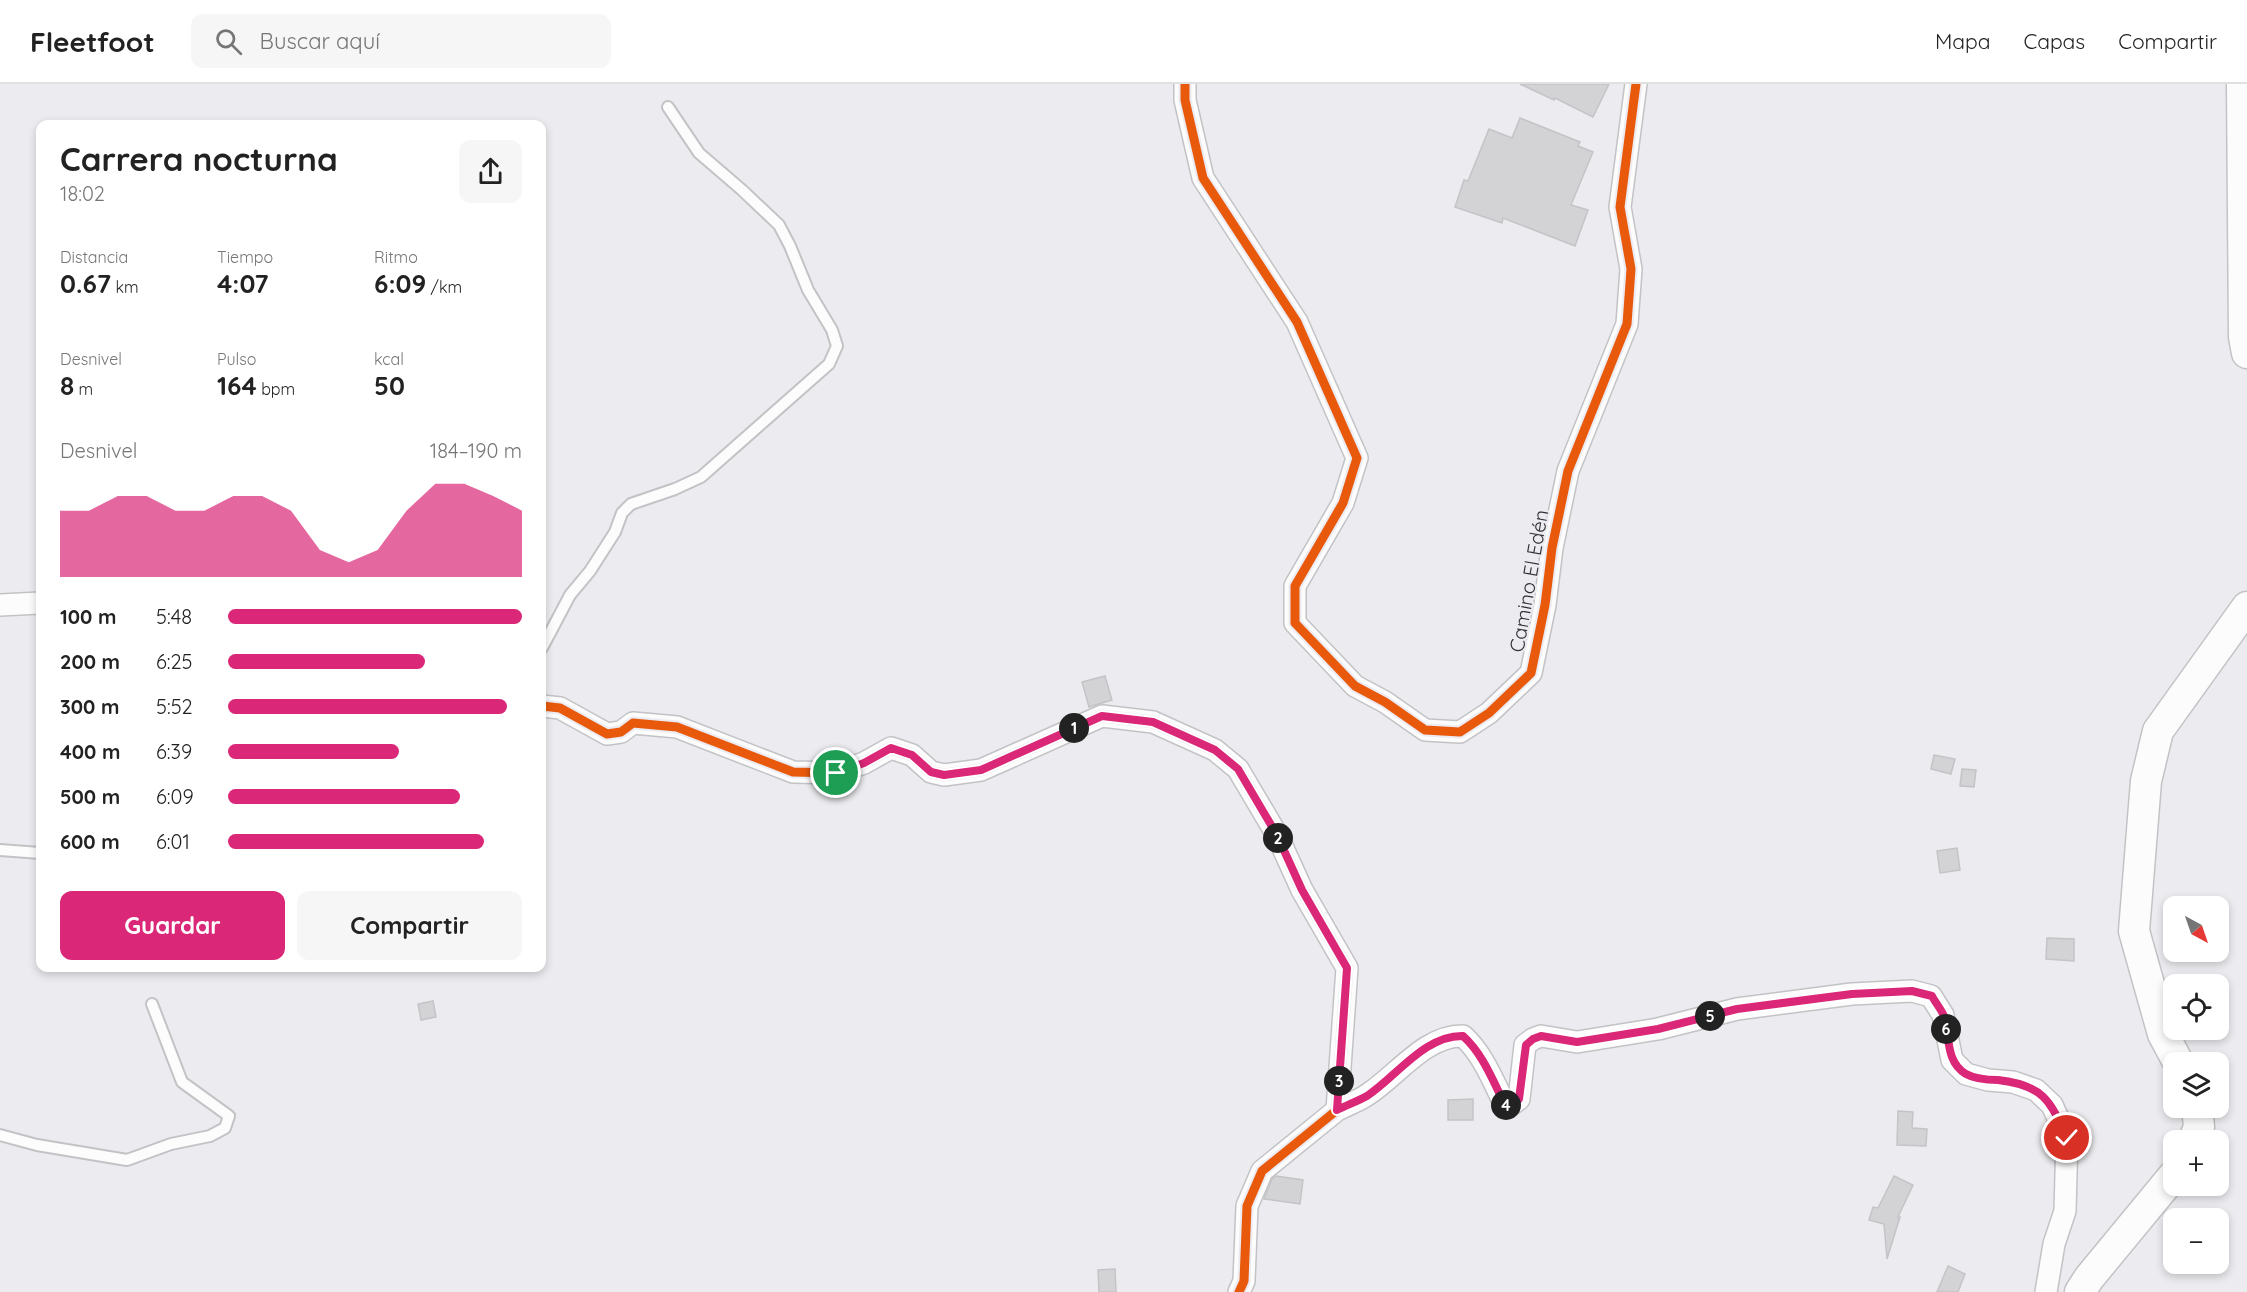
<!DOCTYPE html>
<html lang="es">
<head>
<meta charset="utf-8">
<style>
	body { margin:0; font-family:Quicksand,sans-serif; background:#f6f6f6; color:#222; height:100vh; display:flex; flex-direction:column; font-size:22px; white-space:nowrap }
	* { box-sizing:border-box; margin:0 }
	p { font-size:20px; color:#767676 }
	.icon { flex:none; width:33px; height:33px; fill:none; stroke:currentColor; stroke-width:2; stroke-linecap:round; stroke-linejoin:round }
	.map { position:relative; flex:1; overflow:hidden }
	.panel { position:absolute; left:36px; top:36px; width:510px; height:852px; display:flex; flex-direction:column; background:#fff; border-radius:12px; box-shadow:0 3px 9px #0003 }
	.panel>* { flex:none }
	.needle { width:39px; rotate:140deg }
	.buttons { position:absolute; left:2163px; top:812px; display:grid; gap:12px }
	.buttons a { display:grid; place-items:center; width:66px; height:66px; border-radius:12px; background:#fff; box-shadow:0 3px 9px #0003; font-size:30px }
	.pin { position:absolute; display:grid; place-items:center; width:51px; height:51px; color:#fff; margin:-26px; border:3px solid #fff; border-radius:50%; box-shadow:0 2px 6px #0007 }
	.km { position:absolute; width:30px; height:30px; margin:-15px; border-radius:50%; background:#222; color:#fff; font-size:16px; line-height:30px; text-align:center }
	.round { display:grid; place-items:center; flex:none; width:63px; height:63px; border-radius:12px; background:#f6f6f6 }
	.head { display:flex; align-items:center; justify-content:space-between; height:102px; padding:0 24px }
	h1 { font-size:33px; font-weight:700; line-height:45px }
	.stats { display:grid; grid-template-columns:repeat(3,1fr); gap:9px; height:102px; padding:6px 24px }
	.stats div { display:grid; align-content:center }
	.stats b { font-size:26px; font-weight:700 }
	.stats small { font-size:16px; font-weight:400 }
	.stats p { font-size:16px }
	.chart { height:168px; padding:12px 24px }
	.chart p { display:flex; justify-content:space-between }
	.chart svg { width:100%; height:108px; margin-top:6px; fill:#db2777; opacity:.7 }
	.cta { display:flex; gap:12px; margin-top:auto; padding:12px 24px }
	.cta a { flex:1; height:69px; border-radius:12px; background:#db2777; color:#fff; font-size:24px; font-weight:700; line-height:69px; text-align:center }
	.cta a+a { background:#f6f6f6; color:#222 }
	ul { padding:0 24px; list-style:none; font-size:20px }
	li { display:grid; grid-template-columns:96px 72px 1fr; align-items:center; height:45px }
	li i { height:15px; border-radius:8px; background:#db2777 }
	header { display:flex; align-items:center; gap:36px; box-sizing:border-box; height:84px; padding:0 30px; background:#fff; border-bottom:2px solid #e0e0e0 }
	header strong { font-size:28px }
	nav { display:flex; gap:33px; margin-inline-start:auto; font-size:21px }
	.search { width:420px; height:54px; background:#f6f6f6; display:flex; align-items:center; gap:15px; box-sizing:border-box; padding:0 21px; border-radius:12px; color:#767676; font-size:22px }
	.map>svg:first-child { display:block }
	.building { fill:#d3d3d6; stroke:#c4c4c7; stroke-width:1.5 }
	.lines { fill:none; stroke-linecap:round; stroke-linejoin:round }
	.lane-casing { stroke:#c3c3c6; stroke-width:14 }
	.street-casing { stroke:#c3c3c6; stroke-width:24 }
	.secondary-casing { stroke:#c3c3c6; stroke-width:33 }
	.lane { stroke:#fcfcfd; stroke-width:10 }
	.street { stroke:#fcfcfd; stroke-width:21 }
	.secondary { stroke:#fcfcfd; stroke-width:30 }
	.cycleway-casing { stroke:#ebebf1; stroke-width:13 }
	.cycleway { stroke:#e8590c; stroke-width:9 }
	.route-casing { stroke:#fff; stroke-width:12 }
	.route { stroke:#db2777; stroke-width:8 }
	.labels { text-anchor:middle; stroke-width:4.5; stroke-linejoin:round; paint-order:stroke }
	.street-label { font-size:20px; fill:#313133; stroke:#ebebf1 }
</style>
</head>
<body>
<header>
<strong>Fleetfoot</strong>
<div class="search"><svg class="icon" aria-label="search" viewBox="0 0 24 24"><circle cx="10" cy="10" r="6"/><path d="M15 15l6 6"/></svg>Buscar aquí</div>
<nav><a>Mapa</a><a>Capas</a><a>Compartir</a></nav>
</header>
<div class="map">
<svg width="2247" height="1208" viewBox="0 0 2247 1208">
	<rect width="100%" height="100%" fill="#ececf0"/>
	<!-- building -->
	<path class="building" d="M1520 0H1609L1593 33 1555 14 1554 16Z
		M1520 34 1580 58 1578 62 1593 68 1571 121 1588 126 1575 162 1503 134 1502 139 1455 123 1464 96 1468 97 1489 45 1512 54Z
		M1105 592 1112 616 1089 623 1082 598Z
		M1934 671 1955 675 1951 690 1931 685Z
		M1962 685 1976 686 1974 703 1960 702Z
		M1957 764 1960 786 1940 789 1937 767Z
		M2047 854 2074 855V877L2046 875Z
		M433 917 436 933 421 936 418 920Z
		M1473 1015V1036H1448V1016Z
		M1898 1027 1913 1028 1912 1044 1927 1045 1926 1062 1897 1061Z
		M1276 1092 1303 1096 1300 1120 1264 1115 1272 1095Z
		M1894 1092 1913 1101 1898 1133H1900L1887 1175 1884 1140 1869 1136 1873 1123 1878 1124Z
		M1948 1182 1965 1190 1958 1208H1937Z
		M1115 1185 1116 1208H1099L1098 1186Z"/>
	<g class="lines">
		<defs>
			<path id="lane" d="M542 564 570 511 590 487 615 448 622 429 631 420 675 405 701 393 829 280 837 262 832 246 808 206 790 162 779 141 742 106 699 69 668 23
				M0 766 40 769
				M0 1051 37 1061 127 1076 171 1060 210 1052 225 1044 229 1032 182 998 152 920"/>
			<path id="street" d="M1185 0V16L1203 94 1297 238 1357 374 1343 419 1295 502V539L1355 602 1385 618 1425 646 1460 648 1489 629 1531 589 1545 521 1552 464 1568 387 1627 240 1631 185 1620 123 1636 0
				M0 521 40 519
				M542 622 560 624 607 650 621 648 633 639 677 643 793 688 836 689 864 679 891 664 912 671 931 688 944 691 981 686 1102 632 1153 638 1215 666 1238 685 1277 751 1302 806 1347 884 1337 1026 1262 1087 1247 1122 1244 1197 1239 1208
				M1337 1026C1347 1021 1358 1017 1367 1011 1397 992 1425 951 1463 952 1483 970 1493 997 1505 1021H1511L1519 1015 1525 961 1533 955 1541 952 1577 958 1658 945 1737 925 1852 910 1912 907 1931 912 1943 931 1952 976 1966 990 1988 996 2013 998 2036 1006 2052 1021 2067 1054 2065 1127 2054 1160 2046 1208"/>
			<path id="secondary" d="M2242 0 2244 253 2247 269
				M2178 978 2163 950 2134 847 2146 697 2158 647 2247 523
				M2194 1056 2199 1043 2197 1023
				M2080 1208 2089 1194 2174 1091"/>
		</defs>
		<!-- lane casing -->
		<use href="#lane" class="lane-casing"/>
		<!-- street casing -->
		<use href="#street" class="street-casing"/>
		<!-- secondary casing -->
		<use href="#secondary" class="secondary-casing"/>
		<!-- lane -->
		<use href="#lane" class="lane"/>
		<!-- street -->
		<use href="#street" class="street"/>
		<!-- secondary -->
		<use href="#secondary" class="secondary"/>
		<defs>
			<path id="cycleway" d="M1185 0V16L1203 94 1297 238 1357 374 1343 419 1295 502V539L1355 602 1385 618 1425 646 1460 648 1489 629 1531 589 1545 521 1552 464 1568 387 1627 240 1631 185 1620 123 1636 0
				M542 622 560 624 607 650 621 648 633 639 677 643 793 688 836 689 864 679 891 664 912 671 931 688 944 691 981 686 1102 632 1153 638 1215 666 1238 685 1277 751 1302 806 1347 884 1337 1026 1262 1087 1247 1122 1244 1197 1239 1208"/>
		</defs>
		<!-- cycleway casing -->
		<use href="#cycleway" class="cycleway-casing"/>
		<!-- cycleway -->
		<use href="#cycleway" class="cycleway"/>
	</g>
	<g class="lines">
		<defs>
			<path id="route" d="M836 689 864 679 891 664 912 671 931 688 944 691 981 686 1102 632 1153 638 1215 666 1238 685 1277 751 1302 806 1347 884 1337 1026C1347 1021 1358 1017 1367 1012 1397 992 1425 951 1463 952 1483 970 1493 997 1505 1021L1511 1022 1519 1015 1526 961 1533 955 1541 952 1577 958 1658 945 1737 925 1852 910 1912 907 1932 912C1935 918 1941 925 1944 932 1950 951 1945 978 1966 990 1975 995 1989 996 1998 996 2043 1001 2050 1016 2067 1054"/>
		</defs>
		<!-- route casing -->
		<use href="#route" class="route-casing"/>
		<!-- route -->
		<use href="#route" class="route"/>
	</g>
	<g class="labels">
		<!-- street labels -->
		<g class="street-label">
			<text transform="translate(1529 497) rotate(-80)" y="7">Camino El Edén</text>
		</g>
	</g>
</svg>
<div class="buttons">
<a><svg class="needle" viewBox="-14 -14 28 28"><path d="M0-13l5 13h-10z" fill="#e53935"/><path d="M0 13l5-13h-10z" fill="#767676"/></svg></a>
<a><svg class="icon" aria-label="locate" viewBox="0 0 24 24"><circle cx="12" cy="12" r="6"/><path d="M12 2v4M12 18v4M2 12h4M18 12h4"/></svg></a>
<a><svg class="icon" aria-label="layers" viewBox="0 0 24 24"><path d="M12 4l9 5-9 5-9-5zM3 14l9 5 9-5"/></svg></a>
<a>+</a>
<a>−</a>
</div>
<div class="pin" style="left:836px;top:689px;background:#1e9e55"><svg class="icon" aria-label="arrive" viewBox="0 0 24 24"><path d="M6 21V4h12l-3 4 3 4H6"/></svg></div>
<div class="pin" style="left:2067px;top:1054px;background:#d93025"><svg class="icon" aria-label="check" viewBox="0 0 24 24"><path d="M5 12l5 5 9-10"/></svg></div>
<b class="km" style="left:1074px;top:644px">1</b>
<b class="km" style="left:1278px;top:754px">2</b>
<b class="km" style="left:1339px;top:997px">3</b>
<b class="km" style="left:1506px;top:1021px">4</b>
<b class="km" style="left:1710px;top:932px">5</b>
<b class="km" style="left:1946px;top:945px">6</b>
<section class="panel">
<div class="head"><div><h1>Carrera nocturna</h1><p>18:02</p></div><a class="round"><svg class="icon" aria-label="share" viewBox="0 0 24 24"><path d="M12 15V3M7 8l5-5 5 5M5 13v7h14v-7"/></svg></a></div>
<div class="stats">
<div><p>Distancia</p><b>0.67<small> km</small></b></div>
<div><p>Tiempo</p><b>4:07</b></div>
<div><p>Ritmo</p><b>6:09<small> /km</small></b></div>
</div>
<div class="stats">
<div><p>Desnivel</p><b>8<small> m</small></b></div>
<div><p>Pulso</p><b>164<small> bpm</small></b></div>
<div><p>kcal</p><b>50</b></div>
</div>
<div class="chart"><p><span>Desnivel</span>184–190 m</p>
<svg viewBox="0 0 160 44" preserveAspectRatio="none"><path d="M0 44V17L10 17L20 11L30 11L40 17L50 17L60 11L70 11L80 17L90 33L100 38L110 33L120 17L130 6L140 6L150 11L160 17V44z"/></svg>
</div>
<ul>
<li><b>100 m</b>5:48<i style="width:100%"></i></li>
<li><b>200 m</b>6:25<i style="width:67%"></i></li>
<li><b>300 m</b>5:52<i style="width:95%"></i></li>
<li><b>400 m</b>6:39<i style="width:58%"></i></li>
<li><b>500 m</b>6:09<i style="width:79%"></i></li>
<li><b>600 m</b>6:01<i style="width:87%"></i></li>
</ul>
<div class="cta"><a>Guardar</a><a>Compartir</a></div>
</section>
</div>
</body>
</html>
